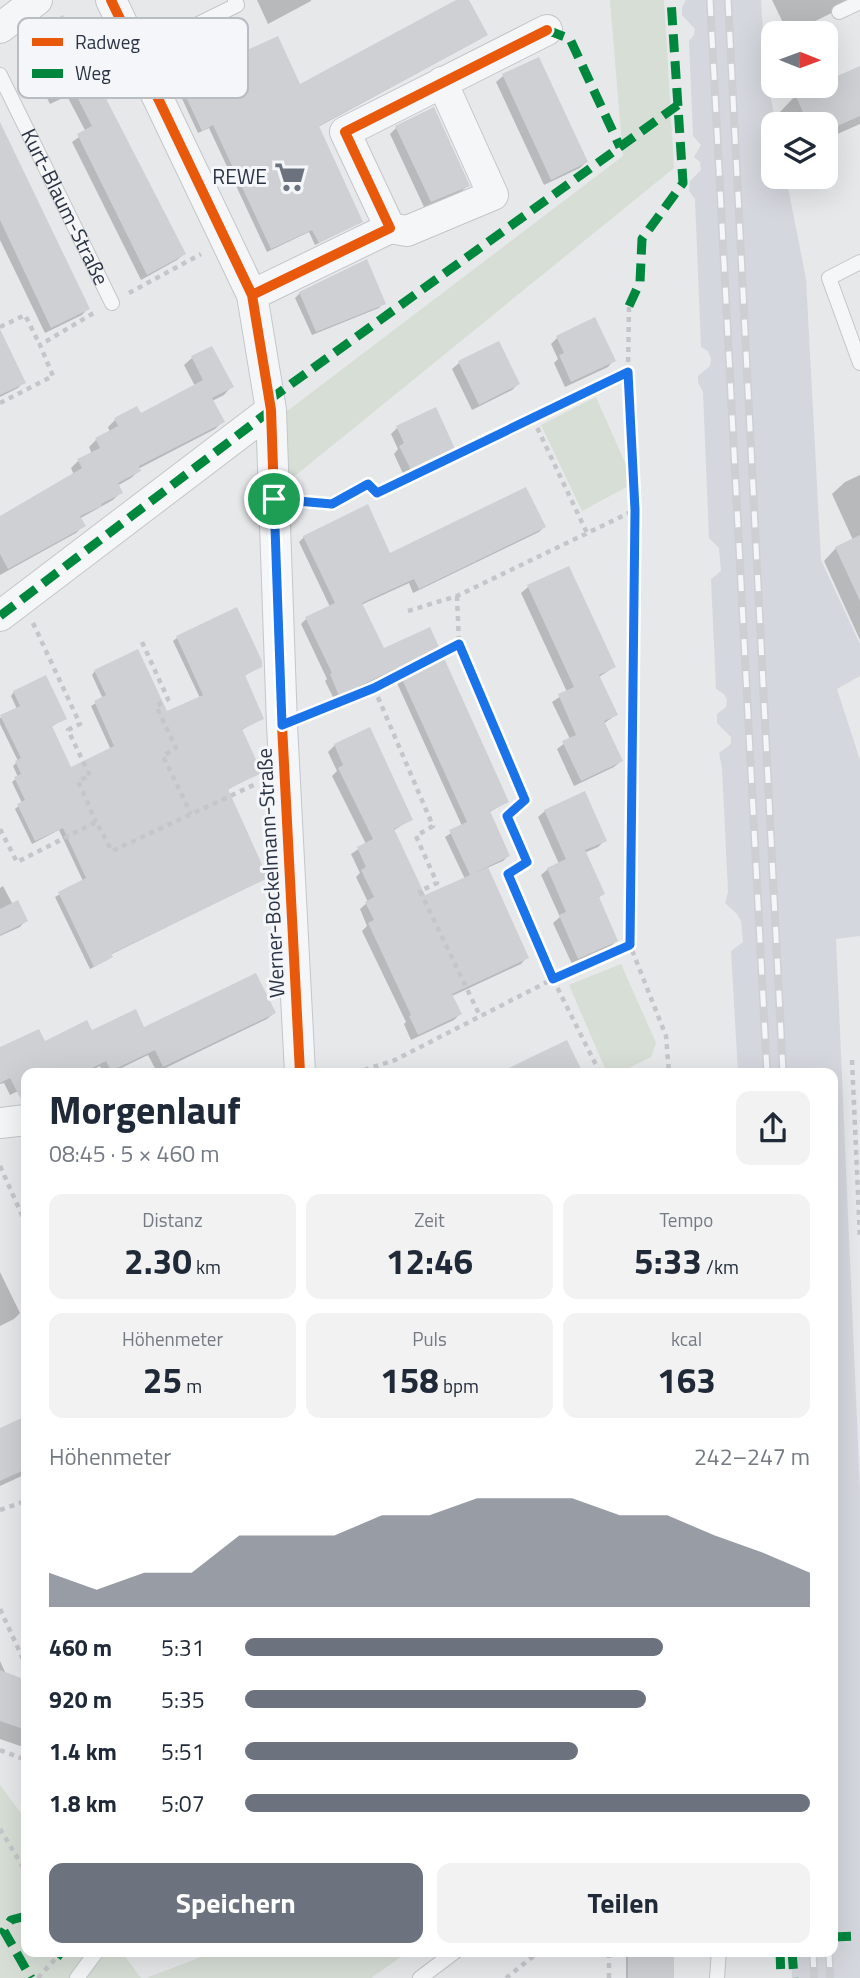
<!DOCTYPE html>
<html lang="de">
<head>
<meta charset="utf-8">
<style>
	body { margin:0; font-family:"Titillium Web",sans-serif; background:#f2f2f3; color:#1f2937; height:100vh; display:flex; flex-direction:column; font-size:26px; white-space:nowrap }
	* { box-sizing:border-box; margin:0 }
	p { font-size:23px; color:#747a83 }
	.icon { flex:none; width:38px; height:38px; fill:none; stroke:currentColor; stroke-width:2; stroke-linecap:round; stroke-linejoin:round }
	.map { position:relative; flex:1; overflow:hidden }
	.details { position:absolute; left:21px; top:1068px; width:817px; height:889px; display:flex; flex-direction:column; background:#fff; border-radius:14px; box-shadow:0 7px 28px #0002 }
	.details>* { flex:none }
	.needle { width:46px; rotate:91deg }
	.controls { position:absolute; left:761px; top:21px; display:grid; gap:14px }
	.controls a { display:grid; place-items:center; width:77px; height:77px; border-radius:14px; background:#fff; box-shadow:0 7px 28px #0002; font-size:35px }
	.pin { position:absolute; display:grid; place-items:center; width:60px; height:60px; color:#fff; margin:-30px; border:4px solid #fff; border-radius:50%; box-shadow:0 2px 7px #0007 }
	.round { display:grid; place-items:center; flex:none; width:74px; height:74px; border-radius:14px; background:#f2f2f3 }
	.head { display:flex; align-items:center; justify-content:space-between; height:119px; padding:0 28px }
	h1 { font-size:38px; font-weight:700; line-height:52px }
	.stats { display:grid; grid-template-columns:repeat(3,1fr); gap:10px; height:119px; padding:7px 28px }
	.stats div { display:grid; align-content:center; border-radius:14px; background:#f2f2f3; text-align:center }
	.stats b { font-size:35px; font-weight:700 }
	.stats small { font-size:19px; font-weight:400 }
	.stats p { font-size:19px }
	.chart { height:196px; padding:14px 28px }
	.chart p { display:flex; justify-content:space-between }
	.chart svg { width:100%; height:126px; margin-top:7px; fill:#6c737f; opacity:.7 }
	.button { display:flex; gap:14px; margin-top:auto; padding:14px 28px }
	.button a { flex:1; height:80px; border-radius:14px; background:#6c737f; color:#fff; font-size:28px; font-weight:700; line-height:80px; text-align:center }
	.button a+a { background:#f2f2f3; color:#1f2937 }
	ul { padding:0 28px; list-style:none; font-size:23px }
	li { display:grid; grid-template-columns:112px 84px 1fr; align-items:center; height:52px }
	li i { height:18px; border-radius:9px; background:#6c737f }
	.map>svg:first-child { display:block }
	.built { fill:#d4d7dd }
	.green { fill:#d6ded6 }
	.shadow { fill:#0003 }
	.building { fill:#ced0d3 }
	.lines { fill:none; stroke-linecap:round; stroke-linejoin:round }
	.service-casing { stroke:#c4c6c8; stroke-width:16 }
	.minor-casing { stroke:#c4c6c8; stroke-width:32 }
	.path { stroke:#c5c6ca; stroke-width:4.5; stroke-dasharray:5 5; stroke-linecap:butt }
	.service { stroke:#f5f6f7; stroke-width:14 }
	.minor { stroke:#f5f6f7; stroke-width:30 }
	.rail-casing { stroke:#cecfd2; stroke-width:8 }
	.rail { stroke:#f4f6f9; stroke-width:5; stroke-dasharray:16; stroke-linecap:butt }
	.quiet { stroke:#00873e; stroke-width:9; stroke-dasharray:18 9; stroke-linecap:butt }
	.cycleway-casing { stroke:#f4f6f9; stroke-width:15 }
	.cycleway { stroke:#e8590c; stroke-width:10 }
	.route-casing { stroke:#fff; stroke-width:14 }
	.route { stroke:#1a73e8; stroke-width:9 }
	.labels { text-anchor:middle; stroke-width:6; stroke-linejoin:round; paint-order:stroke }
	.poi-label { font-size:21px; fill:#2b3445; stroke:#f4f6f9; text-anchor:end }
	.street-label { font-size:21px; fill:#2b3445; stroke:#f4f6f9 }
	.key { fill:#f4f6f9; stroke:#b8bcc3; stroke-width:2 }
	.key-label { font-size:19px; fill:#2b3445 }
</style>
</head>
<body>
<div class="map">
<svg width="860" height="1978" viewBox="0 0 860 1978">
	<rect width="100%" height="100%" fill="#e6e8ea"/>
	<!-- built -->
	<path class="built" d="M686 0H761L765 69 776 124H774V177H786L806 279 821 560 860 644V676L837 689 860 760V936L836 939 860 1490V1978H792L791 1951H833V1073H738L731 951 743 942 741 921 737 914 725 903 728 892 722 768 719 753 731 744V737L717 723V714L726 707 727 700 724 694 716 689 711 579 721 571 719 548 709 538 703 392 698 382V376L710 366 711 359 708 351 701 347 695 199 689 191 690 181 701 170 700 162 694 157 701 145 693 136 689 41 694 35 695 29 682 15V7Z"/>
	<!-- green -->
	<path class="green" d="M610 0H664L674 168 285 484 282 415 623 156Z
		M596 397 634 483 582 511 541 425Z
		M621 964 656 1043 651 1057 619 1073H607L569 985Z
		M0 1785 26 1820V1951H121L141 1978H0Z
		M217 1951H409L371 1978H146Z"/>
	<!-- shadow -->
	<path class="shadow" d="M257 0H311V1L268 24Z
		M460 0H467L482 38 318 127 361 221 315 245 309 232 267 252 209 128 198 133 177 88 188 80 184 71 226 49 231 60 299 87Z
		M772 0H858L791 33H788Z
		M63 18 184 254 177 260 141 280 72 142 86 132 67 96 50 104 19 43 25 37Z
		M538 59 586 162 580 168 544 185 496 82 503 76Z
		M860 68V124L826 139V124H785L780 112 796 95 819 86H826V83Z
		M0 127 88 308 82 315 45 333 0 240Z
		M396 128 468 185 461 192 424 207 390 134Z
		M300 293 383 303 379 308 312 335 295 298Z
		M557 338 614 360 608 367 565 387 554 363 558 359 551 344Z
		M498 343 518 384 512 390 472 410 452 369 459 363Z
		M0 344 24 382 18 388 0 397Z
		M211 348 231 387 224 395 212 401 222 422 215 429 138 469 139 471 131 478 117 486 121 492 113 500 79 519 83 526 76 533 0 575V518L74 475 71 468 78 461 92 454 89 447 96 440 110 432 108 427 115 420 140 415 195 386 184 365 192 358Z
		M435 410 454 451 448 457 405 478 394 454 398 449 391 434 397 428Z
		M860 475V640L824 561 836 548 853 540 832 494 845 482Z
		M544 527 539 532 413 593 409 583 361 605 383 651 507 802 488 813 508 856 503 861 487 868 527 957 521 964 452 996 460 1014 454 1020 411 1040 404 1024 406 1022 362 931 367 926 360 909 368 902 356 877 360 873 351 854 366 844 332 776 337 771 328 752 335 745 411 819 393 831 424 897 465 879 445 837 462 826 392 672 334 699 325 681 327 679 301 624 306 619 330 607 299 542 304 537 389 555Z
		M568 568 614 667 599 677 616 715 603 724 621 761 614 767 574 786 557 749 570 739 552 702 567 692 521 593 528 587Z
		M177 638 261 666 244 676 262 718 240 731 260 772 227 790 266 878 110 955 111 957 107 960 90 969 55 897 83 881 59 830 32 844 15 809 22 803 12 782 18 777 13 766 18 761 0 724V718L17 709 11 696 14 692 65 718 51 727 70 770 111 750 91 706 103 699 92 675 95 671 166 714 200 698 173 641Z
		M545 811 605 840 598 847 584 853 602 894 598 899 616 941 610 947 572 964 553 923 560 917 541 875 548 869 559 864 538 817Z
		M3 886 13 905 26 920 20 927 0 936V888Z
		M274 1013 267 1019 157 1072 148 1055 111 1073H103L100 1066 86 1073H26V1087L10 1095 4 1083 0 1084V1049L44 1043 91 1033 143 1029Z
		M0 1272 20 1313 14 1319 0 1326Z
		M26 1418V1474L0 1486V1430Z
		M0 1661 6 1674 26 1682V1748L0 1739Z
		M626 1951H672V1978H626Z"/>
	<!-- building -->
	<path class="building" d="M456 0H469L488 35 319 126 363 222 319 243 312 230 271 249 213 125 202 131 179 82 192 76 187 66 227 46 232 57 278 36 300 84Z
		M63 15 186 254 147 275 77 134 92 126 74 91 57 99 24 36Z
		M539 57 588 162 551 180 502 74Z
		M860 66V116L826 131V124H808L795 94 814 86H826V81Z
		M434 107 470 186 431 202 395 126Z
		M0 122 90 309 51 328 0 220Z
		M367 259 386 304 316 332 299 292Z
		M595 317 616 361 571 382 559 355 564 353 556 336Z
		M0 329 26 383 0 395Z
		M499 341 520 384 479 405 458 361Z
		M212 346 234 387 212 398 225 422 139 466 141 471 118 483 123 493 101 504 102 506 80 516 86 526 8 569 0 554V516L82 468 77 459 100 448 95 438 118 426 114 418 137 406 141 413 203 380 191 356Z
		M436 407 456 451 412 472 399 446 404 443 396 426Z
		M526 487 546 527 419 589 414 579 362 603 384 648 430 627 509 802 490 811 510 856 470 875 449 830 467 822 397 668 339 696 330 674 332 673 305 617 335 603 303 536 368 504 390 553Z
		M860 535V601L835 547Z
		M569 566 616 667 599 675 618 715 604 721 623 761 581 781 562 741 576 735 558 694 574 687 527 585Z
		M237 607 262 661V667L245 675 264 719 242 729 262 773 228 789 268 878 111 954 113 957 94 967 58 892 86 878 63 828 35 841 17 804 25 800 14 777 21 774 15 761 21 758 0 715 20 706 13 691 46 675 67 719 52 726 71 767 114 746 94 701 106 695 94 670 138 649 167 711 203 695 176 636Z
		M370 727 413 820 394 829 425 895 488 867 529 958 452 994 462 1014 418 1035 409 1016 411 1015 368 923 374 920 365 902 374 897 361 870 366 867 357 847 373 839 338 768 343 765 334 744Z
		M585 791 607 841 585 850 605 894 599 897 618 941 578 959 559 915 566 912 547 868 566 859 544 810Z
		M18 900 28 921 0 935V909Z
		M256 973 276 1013 163 1067 155 1050 111 1071 106 1061 82 1073H26V1103H23L10 1078 0 1083V1047L39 1029 45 1041 87 1020 92 1030 136 1009 144 1027Z
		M567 1040 583 1073H499L548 1049Z
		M26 1416V1469L0 1481V1428Z
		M0 1670 26 1680V1730L0 1721Z
		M628 1951H674V1978H628Z"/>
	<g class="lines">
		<defs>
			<g id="service">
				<path d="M839 12 860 2"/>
				<path d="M137 54 237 5 235 0"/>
				<path id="s1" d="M0 75 112 303"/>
				<path d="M860 262 829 278 860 363"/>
				<path d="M77 1978 97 1951"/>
				<path d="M420 1978 456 1951"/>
				<path d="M717 1978 719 1951"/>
			</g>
			<path id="minor" d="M111 0 252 295 271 410 282 725 300 1073
				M0 28 37 0
				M390 228 407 231 493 195 442 82
				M252 295 390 228 345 132 547 30
				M0 616 271 410
				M0 1123 26 1120"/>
		</defs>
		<!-- service casing -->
		<use href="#service" class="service-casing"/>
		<!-- minor casing -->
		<use href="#minor" class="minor-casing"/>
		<!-- path -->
		<path class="path" d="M129 293 201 254
			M0 327 25 315 40 345
			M628 372 629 306
			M0 403 53 376 40 345 97 311
			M533 419 587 533
			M299 501 332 504 368 484 377 493 628 372 635 510
			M457 596 459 644 525 800 507 815 527 862 507 874 553 979 600 1073
			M408 611 457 596 635 510 630 945 666 1036 669 1073
			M33 623 80 724 68 730 90 776 78 781 96 822
			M142 642 168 699 156 706 176 748 163 756 191 814
			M374 688 433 826 416 836 437 883 420 891 480 1016
			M308 715 374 688 459 644
			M0 829 17 862 96 822 112 851 258 783
			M852 1060 860 1238
			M364 1070 395 1060 553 979 630 945
			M0 1166 26 1224
			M0 1510 26 1501
			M0 1609 23 1659 26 1660
			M0 1750 26 1760
			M0 1829 26 1872
			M38 1978 57 1957
			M506 1978 540 1951
			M609 1978V1951"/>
		<!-- service -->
		<use href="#service" class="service"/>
		<!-- minor -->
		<use href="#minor" class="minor"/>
		<defs>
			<path id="rail" d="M710 0 767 1073
				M728 0 783 1073
				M813 1951 814 1978
				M829 1951 830 1978"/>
		</defs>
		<!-- rail casing -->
		<use href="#rail" class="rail-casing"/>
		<!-- rail -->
		<use href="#rail" class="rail"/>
		<!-- quiet -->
		<path class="quiet" d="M547 30 570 39 620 147
			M629 306 640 282 642 239 683 183 671 0
			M269 400 678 105
			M0 616 271 410
			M26 1916 11 1920 4 1931 31 1978
			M833 1937 860 1936
			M780 1951 781 1978
			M792 1951 794 1978
			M57 1957 62 1951"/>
		<defs>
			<path id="cycleway" d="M111 0 252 295 271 410 282 725 300 1073
				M252 295 390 228 345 132 547 30"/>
		</defs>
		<!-- cycleway casing -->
		<use href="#cycleway" class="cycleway-casing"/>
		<!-- cycleway -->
		<use href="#cycleway" class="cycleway"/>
	</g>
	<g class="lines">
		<defs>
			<path id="route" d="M628 372 635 510 630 945 553 979 508 874 527 862 507 816 525 800 459 644 374 688 282 725 274 499 332 504 368 484 377 493Z"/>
		</defs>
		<!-- route casing -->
		<use href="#route" class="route-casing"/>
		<!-- route -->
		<use href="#route" class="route"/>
	</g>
	<!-- icons -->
	<defs>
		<symbol id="supermarket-bare" viewBox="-9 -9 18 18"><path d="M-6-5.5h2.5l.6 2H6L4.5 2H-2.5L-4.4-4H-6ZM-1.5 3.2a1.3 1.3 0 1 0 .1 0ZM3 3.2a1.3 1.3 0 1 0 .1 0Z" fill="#6c737f" stroke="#f4f6f9" stroke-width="2.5" paint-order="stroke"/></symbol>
	</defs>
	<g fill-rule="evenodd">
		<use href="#supermarket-bare" x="268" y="155" width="44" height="44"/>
	</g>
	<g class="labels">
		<!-- poi labels -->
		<g class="poi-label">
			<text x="267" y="184">REWE</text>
		</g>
		<!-- street labels -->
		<g class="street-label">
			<text dy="7" stroke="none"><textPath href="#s1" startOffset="147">Kurt-Blaum-Straße</textPath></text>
			<text transform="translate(271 873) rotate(-93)" y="7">Werner-Bockelmann-Straße</text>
		</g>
	</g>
	<!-- legend -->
	<rect x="18" y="18" width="230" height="80" rx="10" class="key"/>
	<rect x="32" y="38" width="31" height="8" fill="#e8590c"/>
	<rect x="32" y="69" width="31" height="9" fill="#00873e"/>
	<g class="key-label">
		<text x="75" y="49">Radweg</text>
		<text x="75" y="80">Weg</text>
	</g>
</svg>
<div class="controls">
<a><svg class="needle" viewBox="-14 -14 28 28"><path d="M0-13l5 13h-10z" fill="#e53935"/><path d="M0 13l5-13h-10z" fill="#747a83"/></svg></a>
<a><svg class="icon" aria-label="layers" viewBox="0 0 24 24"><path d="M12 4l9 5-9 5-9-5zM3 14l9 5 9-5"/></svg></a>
</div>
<div class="pin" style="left:274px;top:499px;background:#1e9e55"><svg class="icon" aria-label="arrive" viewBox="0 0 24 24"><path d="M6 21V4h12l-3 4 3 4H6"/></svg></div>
<section class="details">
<div class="head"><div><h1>Morgenlauf</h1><p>08:45 · 5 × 460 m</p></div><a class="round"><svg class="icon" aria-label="share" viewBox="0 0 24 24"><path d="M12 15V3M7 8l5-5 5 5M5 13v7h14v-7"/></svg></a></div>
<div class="stats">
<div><p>Distanz</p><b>2.30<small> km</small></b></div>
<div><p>Zeit</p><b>12:46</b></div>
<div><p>Tempo</p><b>5:33<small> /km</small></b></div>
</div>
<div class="stats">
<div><p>Höhenmeter</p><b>25<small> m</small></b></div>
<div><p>Puls</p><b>158<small> bpm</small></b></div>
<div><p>kcal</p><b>163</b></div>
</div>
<div class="chart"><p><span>Höhenmeter</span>242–247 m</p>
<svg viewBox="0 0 160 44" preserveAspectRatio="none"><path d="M0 44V32L10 38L20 32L30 32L40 19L50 19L60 19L70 12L80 12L90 6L100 6L110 6L120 12L130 12L140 19L150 25L160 32V44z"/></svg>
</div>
<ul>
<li><b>460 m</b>5:31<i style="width:74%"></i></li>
<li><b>920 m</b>5:35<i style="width:71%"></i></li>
<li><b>1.4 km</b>5:51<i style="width:59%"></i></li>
<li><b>1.8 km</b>5:07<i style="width:100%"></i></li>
</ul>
<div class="button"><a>Speichern</a><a>Teilen</a></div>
</section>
</div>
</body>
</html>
